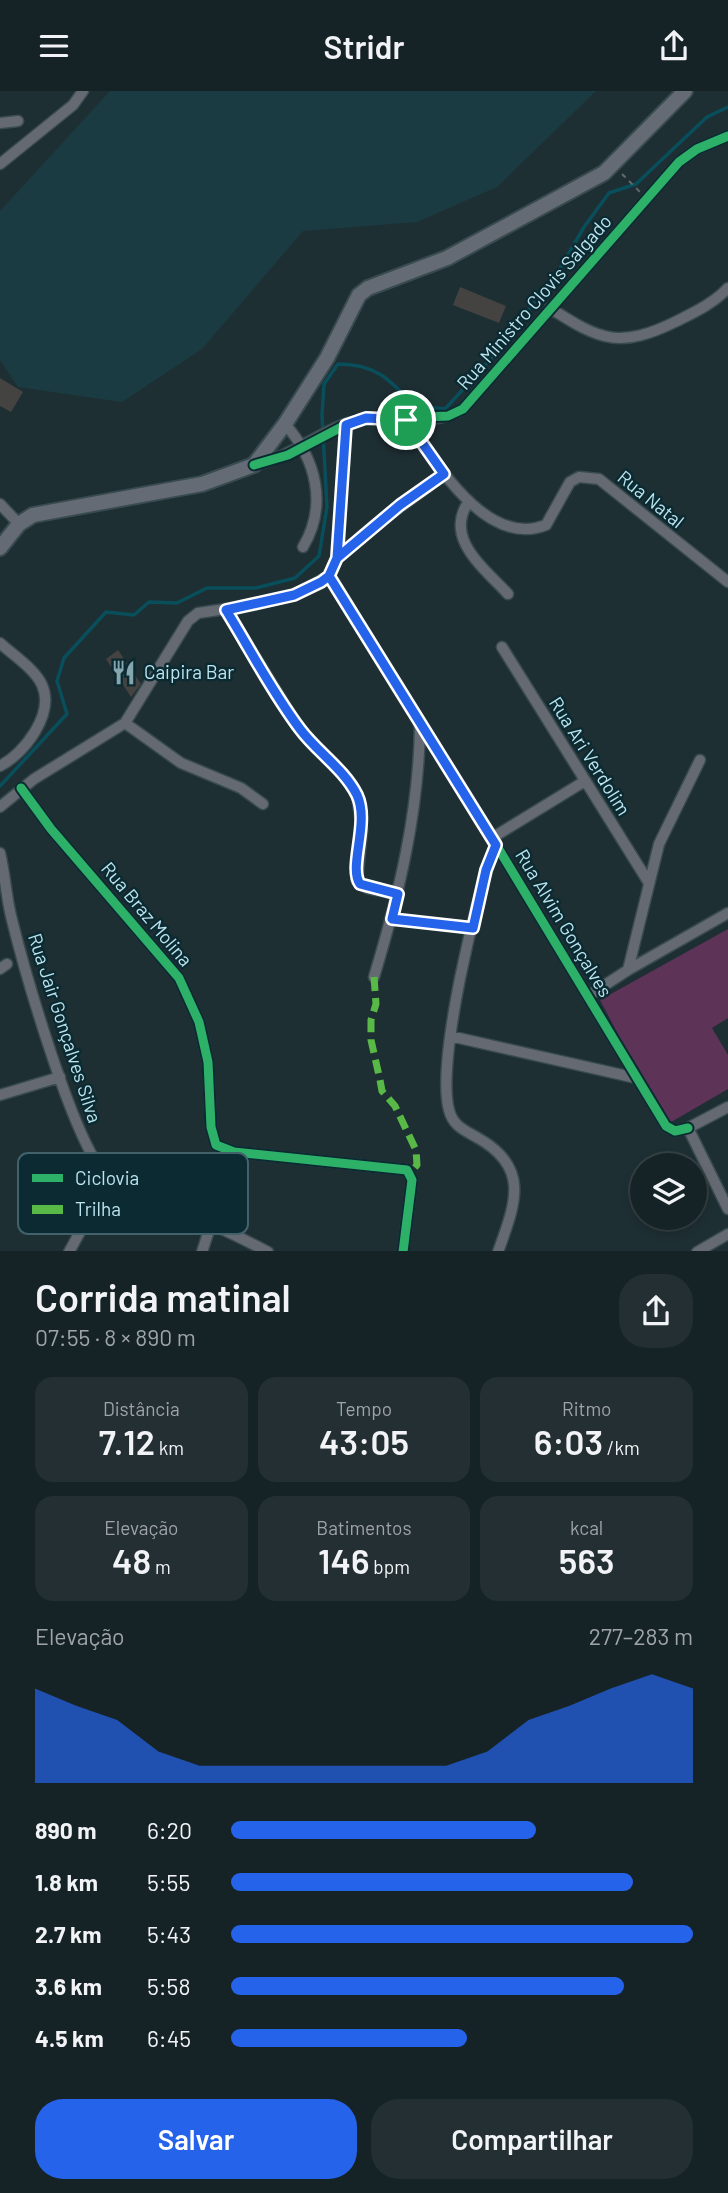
<!DOCTYPE html>
<html lang="pt">
<head>
<meta charset="utf-8">
<style>
	body { margin:0; font-family:Barlow,sans-serif; background:#232f32; color:#f1f3f6; height:100vh; display:flex; flex-direction:column; font-size:26px; white-space:nowrap }
	* { box-sizing:border-box; margin:0 }
	p { font-size:23px; color:#9ea4a7 }
	.icon { flex:none; width:38px; height:38px; fill:none; stroke:currentColor; stroke-width:2; stroke-linecap:round; stroke-linejoin:round }
	.map { position:relative; height:1160px; overflow:hidden }
	.panel { display:flex; flex-direction:column; background:#162326; flex:1 }
	.panel>* { flex:none }
	.tools { position:absolute; left:630px; top:1062px; display:grid; gap:14px }
	.tools a { display:grid; place-items:center; width:77px; height:77px; border-radius:50%; background:#162326; box-shadow:0 4px 10px #0003,0 0 0 2px #354043; font-size:35px }
	.pin { position:absolute; display:grid; place-items:center; width:60px; height:60px; color:#fff; margin:-30px; border:4px solid #fff; border-radius:50%; box-shadow:0 2px 7px #0007 }
	.round { display:grid; place-items:center; flex:none; width:74px; height:74px; border-radius:28px; background:#232f32 }
	.headline { display:flex; align-items:center; justify-content:space-between; height:119px; padding:0 35px }
	h1 { font-size:38px; font-weight:600; line-height:52px }
	.stats { display:grid; grid-template-columns:repeat(3,1fr); gap:10px; height:119px; padding:7px 35px }
	.stats div { display:grid; align-content:center; border-radius:18px; background:#232f32; text-align:center }
	.stats b { font-size:35px; font-weight:600 }
	.stats small { font-size:19px; font-weight:400 }
	.stats p { font-size:19px }
	.chart { height:196px; padding:14px 35px }
	.chart p { display:flex; justify-content:space-between }
	.chart svg { width:100%; height:126px; margin-top:7px; fill:#2563eb; opacity:.7 }
	.cta { display:flex; gap:14px; margin-top:auto; padding:14px 35px }
	.cta a { flex:1; height:80px; border-radius:28px; background:#2563eb; color:#fff; font-size:28px; font-weight:600; line-height:80px; text-align:center }
	.cta a+a { background:#232f32; color:#f1f3f6 }
	ul { padding:0 35px; list-style:none; font-size:23px }
	li { display:grid; grid-template-columns:112px 84px 1fr; align-items:center; height:52px }
	li i { height:18px; border-radius:9px; background:#2563eb }
	header { display:flex; justify-content:space-between; align-items:center; height:91px; padding:0 35px; background:#162326; font-size:32px; font-weight:600 }
	.map>svg:first-child { display:block }
	.built { fill:#1b3b42 }
	.green { fill:#5e3358 }
	.lines { fill:none; stroke-linecap:round; stroke-linejoin:round }
	.stream { stroke:#084e5b; stroke-width:3.5 }
	.building { fill:#444342 }
	.street-casing { stroke:#394b50; stroke-width:13 }
	.secondary-casing { stroke:#394b50; stroke-width:18 }
	.path { stroke:#61696f; stroke-width:2; stroke-dasharray:5 5; stroke-linecap:butt }
	.street { stroke:#656a72; stroke-width:10 }
	.secondary { stroke:#656b75; stroke-width:14 }
	.quiet { stroke:#58b947; stroke-width:7; stroke-dasharray:14 7; stroke-linecap:butt }
	.cycleway-casing { stroke:#0c2a31; stroke-width:13 }
	.cycleway { stroke:#2db169; stroke-width:9 }
	.route-casing { stroke:#fff; stroke-width:14 }
	.route { stroke:#2563eb; stroke-width:9 }
	.labels { text-anchor:middle; stroke-width:5; stroke-linejoin:round; paint-order:stroke }
	.street-label { font-size:19px; fill:#bbe6f1; stroke:#0c2a31 }
	.poi-label { font-size:19px; fill:#bbe6f1; stroke:#0c2a31; text-anchor:start }
	.key { fill:#0c2a31; stroke:#41626b; stroke-width:2 }
	.key-label { font-size:19px; fill:#bbe6f1 }
</style>
</head>
<body>
<header><svg class="icon" aria-label="menu" viewBox="0 0 24 24"><path d="M4 6h16M4 12h16M4 18h16"/></svg>Stridr<svg class="icon" aria-label="share" viewBox="0 0 24 24"><path d="M12 15V3M7 8l5-5 5 5M5 13v7h14v-7"/></svg></header>
<div class="map">
<svg width="728" height="1161" viewBox="0 0 728 1161">
	<rect width="100%" height="100%" fill="#1e2f33"/>
	<!-- built -->
	<path class="built" d="M110 0H596L497 96 417 131 303 140 202 258 122 311 18 296 0 269V120Z"/>
	<!-- green -->
	<path class="green" d="M728 838V927L712 937 728 964V998L666 1034 600 909Z"/>
	<g class="lines">
		<!-- stream -->
		<path class="stream" d="M0 695 67 623 57 590 64 567 106 521 134 524 149 511 177 512 207 497H256L295 487 319 465 327 416 322 324 324 293 338 273C375 273 390 288 413 314L445 318 489 270 558 181 584 136 609 102 636 93 707 26 728 16"/>
	</g>
	<!-- building -->
	<path class="building" d="M460 196 506 215 499 232 453 214Z
		M0 287 23 301 11 321 0 315Z
		M118 559 141 593 131 606 106 568Z"/>
	<g class="lines">
		<defs>
			<path id="street" d="M0 32 18 30
				M0 73 73 14 83 0
				M550 217C601 250 620 258 677 230 695 221 714 212 728 197
				M406 329C435 370 486 458 546 434L570 391 579 386 599 388 728 491
				M285 333C316 368 328 414 303 456
				M254 374C294 365 323 338 357 329 391 320 431 338 463 318L679 71 697 58 728 45
				M469 410C443 447 484 477 508 503
				M0 413 19 433
				M337 467 375 434 445 383
				M329 485 492 747 666 1035 675 1040 688 1037
				M226 519 299 637 340 680 357 704 362 739 357 790 367 797 398 803
				M0 552C13 564 35 578 42 594 55 623 24 663 0 675
				M502 556 649 792
				M125 632 181 672 241 697 263 713
				M21 697 51 738 179 887 199 931 208 971 211 1036 216 1054 234 1061 407 1079 412 1089 403 1161
				M0 716 34 688 125 632 188 530 198 522 253 514 294 504 329 485 337 467 346 334
				M492 747 585 690
				M496 754C476 802 436 972 449 1019 453 1035 464 1039 478 1047 531 1077 515 1113 498 1161
				M0 762C5 783 6 804 11 825 23 874 75 1060 109 1087 137 1110 177 1120 210 1133 230 1141 249 1151 268 1161
				M392 828 473 837
				M0 878 7 873
				M628 879 728 822
				M374 886C399 803 419 721 420 633
				M588 905 628 879 659 753 700 669
				M450 945 636 987
				M0 1004 60 986
				M728 1016 688 1037 728 1118
				M69 1161 109 1088
				M202 1161 211 1133
				M697 1161 728 1143"/>
			<path id="secondary" d="M0 457 19 433 33 424 202 393 254 374 285 333 327 267 359 204 368 197 447 167 604 82 685 0"/>
		</defs>
		<!-- street casing -->
		<use href="#street" class="street-casing"/>
		<!-- secondary casing -->
		<use href="#secondary" class="secondary-casing"/>
		<!-- path -->
		<path class="path" d="M622 83 640 101"/>
		<!-- street -->
		<use href="#street" class="street"/>
		<!-- secondary -->
		<use href="#secondary" class="secondary"/>
		<!-- quiet -->
		<path class="quiet" d="M374 886 376 913 371 929V949L380 989 382 1000 395 1015 416 1059 417 1074 410 1082"/>
		<defs>
			<path id="cycleway" d="M254 374 288 364 355 329 448 325 463 318 679 71 697 58 728 45
				M329 485 492 747 666 1035 675 1040 688 1037
				M21 697 51 738 179 887 199 931 208 971 211 1036 216 1054 234 1061 407 1079 412 1089 403 1161"/>
		</defs>
		<!-- cycleway casing -->
		<use href="#cycleway" class="cycleway-casing"/>
		<!-- cycleway -->
		<use href="#cycleway" class="cycleway"/>
	</g>
	<g class="lines">
		<defs>
			<path id="route" d="M406 329 366 327 346 334 337 467 329 485 321 491 294 504 226 519C250 558 272 601 300 638 317 661 344 678 357 704 370 732 348 776 360 793L398 803 392 828 473 837 486 779 496 754 329 485 337 467 400 414 444 383 406 329"/>
		</defs>
		<!-- route casing -->
		<use href="#route" class="route-casing"/>
		<!-- route -->
		<use href="#route" class="route"/>
	</g>
	<!-- icons -->
	<defs>
		<symbol id="restaurant-bare" viewBox="-9 -9 18 18"><path d="M-5-6h1v4h1v-4h1v4h1v-4h1v5L-1.5 .5V6h-2V.5L-5-1ZM5-6V6H3V1.5H1.5Q1.5-4 5-6Z" fill="#84a6ae" stroke="#0c2a31" stroke-width="2.5" paint-order="stroke"/></symbol>
	</defs>
	<g fill-rule="evenodd">
		<use href="#restaurant-bare" x="106" y="564" width="35" height="35"/>
	</g>
	<g class="labels">
		<!-- street labels -->
		<g class="street-label">
			<text transform="translate(534 211) rotate(-49)" y="7">Rua Ministro Clovis Salgado</text>
			<text transform="translate(651 408) rotate(39)" y="7">Rua Natal</text>
			<text transform="translate(590 665) rotate(58)" y="7">Rua Ari Verdolim</text>
			<text transform="translate(147 823) rotate(50)" y="7">Rua Braz Molina</text>
			<text transform="translate(564 832) rotate(59)" y="7">Rua Alvim Gonçalves</text>
			<text transform="translate(65 937) rotate(72)" y="7">Rua Jair Gonçalves Silva</text>
		</g>
		<!-- poi labels -->
		<g class="poi-label">
			<text x="144" y="588">Caipira Bar</text>
		</g>
	</g>
	<!-- legend -->
	<rect x="18" y="1062" width="230" height="81" rx="10" class="key"/>
	<rect x="32" y="1083" width="31" height="8" fill="#2db169"/>
	<rect x="32" y="1114" width="31" height="9" fill="#58b947"/>
	<g class="key-label">
		<text x="75" y="1094">Ciclovia</text>
		<text x="75" y="1125">Trilha</text>
	</g>
</svg>
<div class="tools">
<a><svg class="icon" aria-label="layers" viewBox="0 0 24 24"><path d="M12 4l9 5-9 5-9-5zM3 14l9 5 9-5"/></svg></a>
</div>
<div class="pin" style="left:406px;top:329px;background:#1e9e55"><svg class="icon" aria-label="arrive" viewBox="0 0 24 24"><path d="M6 21V4h12l-3 4 3 4H6"/></svg></div>
</div>
<section class="panel">
<div class="headline"><div><h1>Corrida matinal</h1><p>07:55 · 8 × 890 m</p></div><a class="round"><svg class="icon" aria-label="share" viewBox="0 0 24 24"><path d="M12 15V3M7 8l5-5 5 5M5 13v7h14v-7"/></svg></a></div>
<div class="stats">
<div><p>Distância</p><b>7.12<small> km</small></b></div>
<div><p>Tempo</p><b>43:05</b></div>
<div><p>Ritmo</p><b>6:03<small> /km</small></b></div>
</div>
<div class="stats">
<div><p>Elevação</p><b>48<small> m</small></b></div>
<div><p>Batimentos</p><b>146<small> bpm</small></b></div>
<div><p>kcal</p><b>563</b></div>
</div>
<div class="chart"><p><span>Elevação</span>277–283 m</p>
<svg viewBox="0 0 160 44" preserveAspectRatio="none"><path d="M0 44V11L10 17L20 22L30 33L40 38L50 38L60 38L70 38L80 38L90 38L100 38L110 33L120 22L130 17L140 11L150 6L160 11V44z"/></svg>
</div>
<ul>
<li><b>890 m</b>6:20<i style="width:66%"></i></li>
<li><b>1.8 km</b>5:55<i style="width:87%"></i></li>
<li><b>2.7 km</b>5:43<i style="width:100%"></i></li>
<li><b>3.6 km</b>5:58<i style="width:85%"></i></li>
<li><b>4.5 km</b>6:45<i style="width:51%"></i></li>
</ul>
<div class="cta"><a>Salvar</a><a>Compartilhar</a></div>
</section>
</body>
</html>
